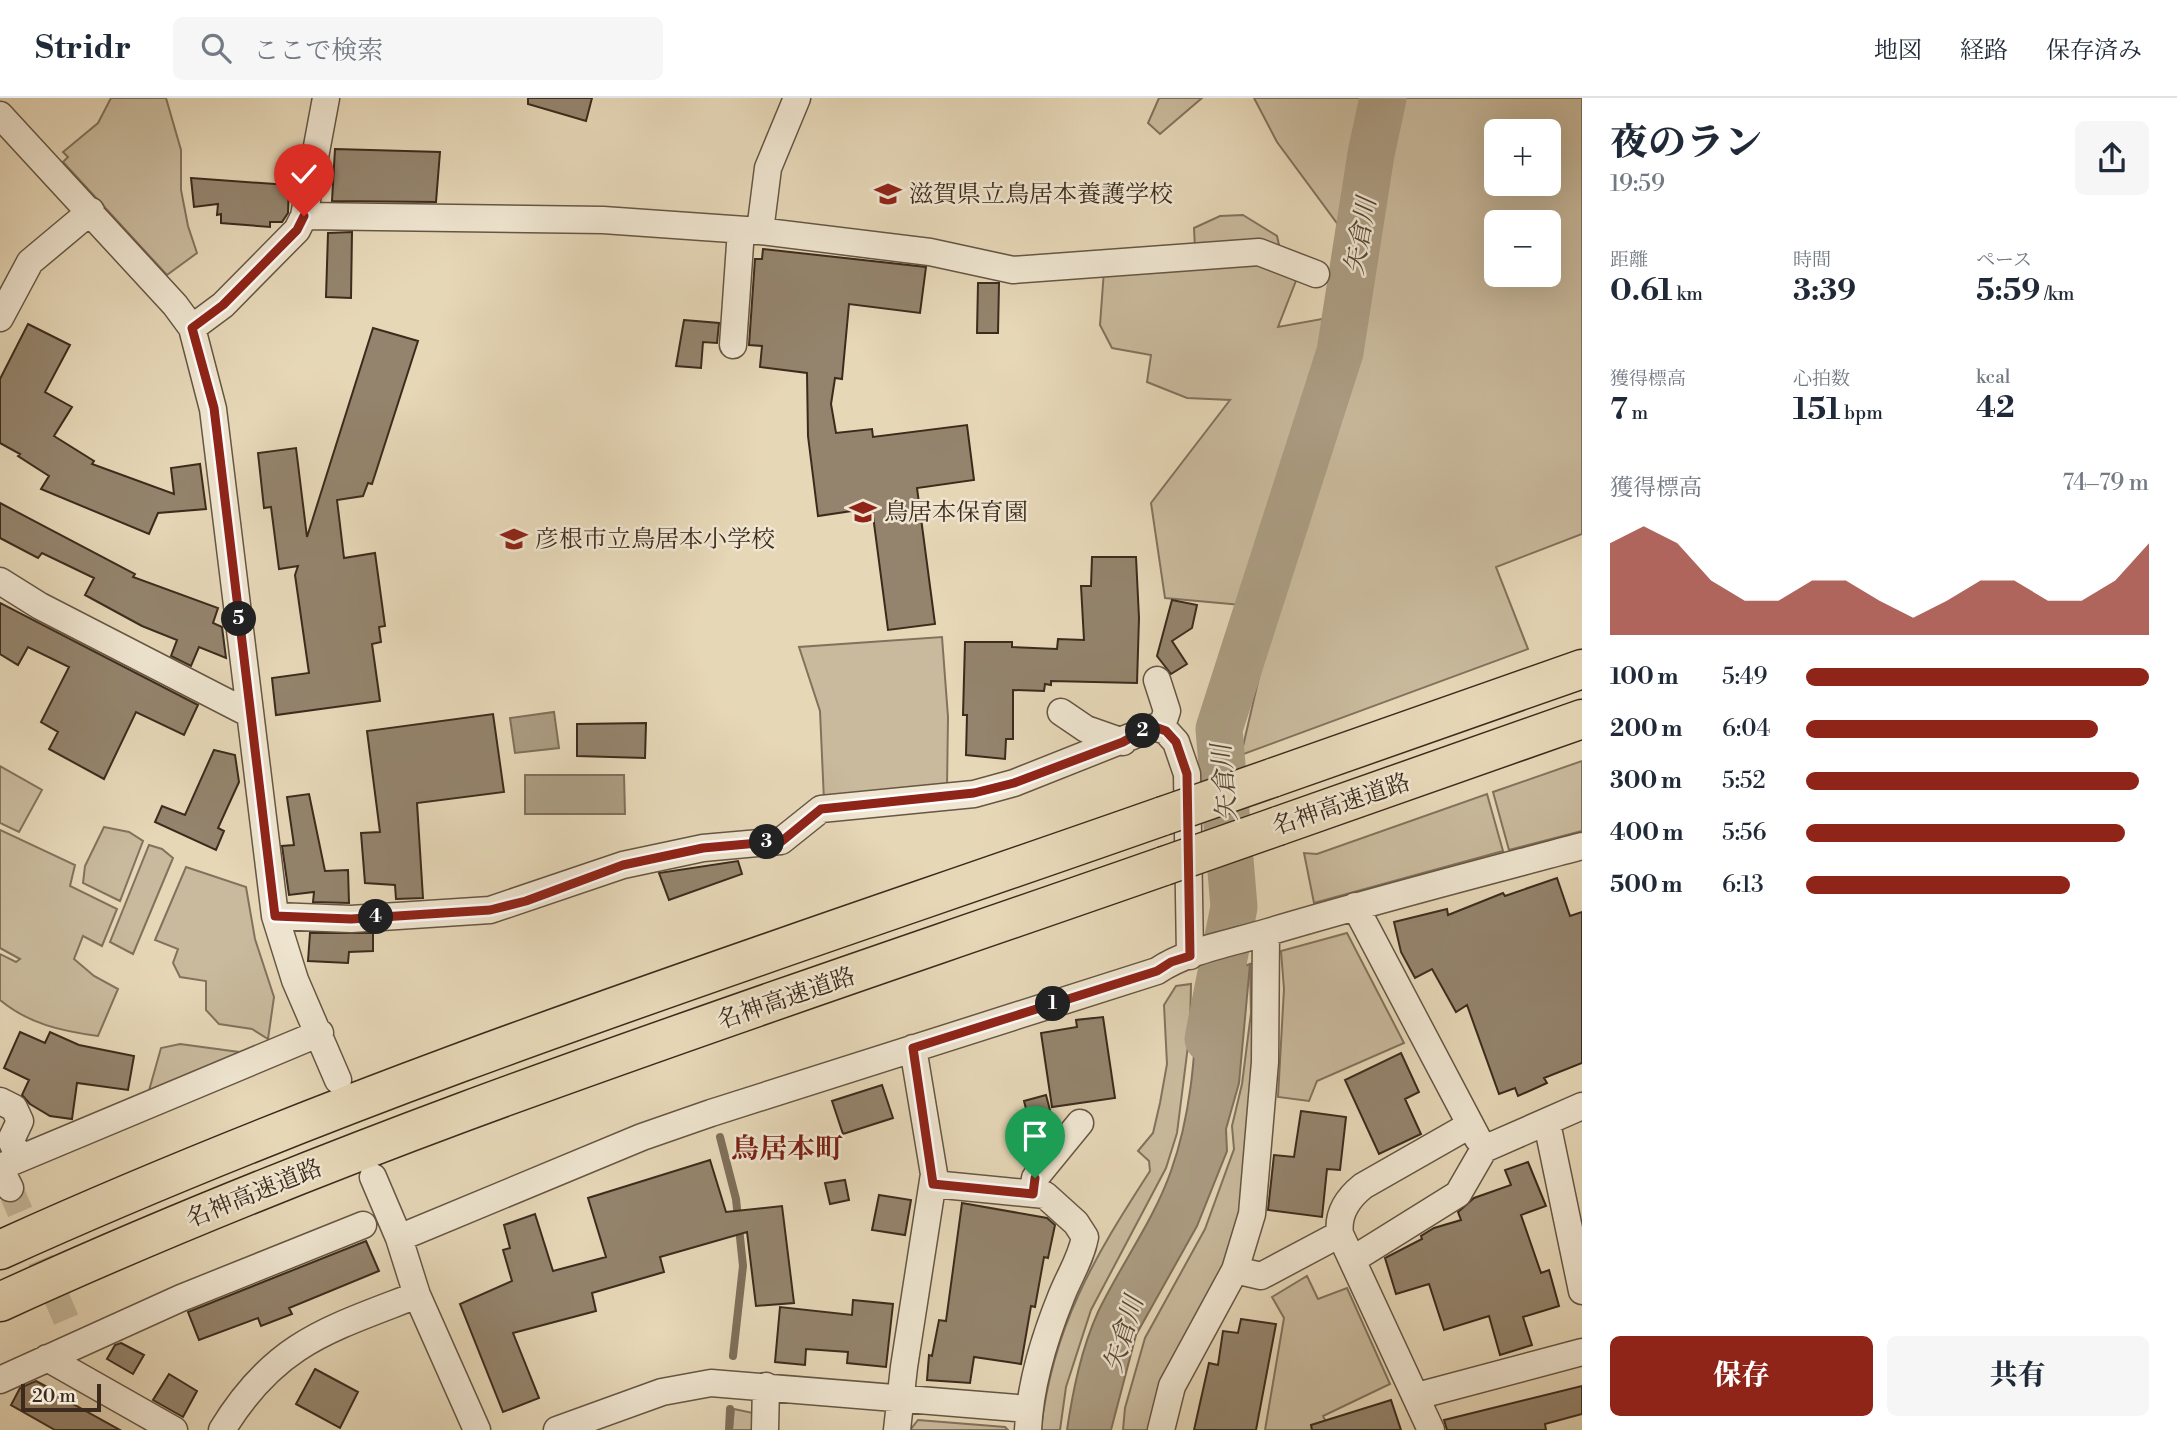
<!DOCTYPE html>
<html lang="ja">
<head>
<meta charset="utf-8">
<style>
	body { margin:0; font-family:"Libre Bodoni","Noto Serif JP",serif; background:#f6f6f7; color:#1f2937; height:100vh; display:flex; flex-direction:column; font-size:26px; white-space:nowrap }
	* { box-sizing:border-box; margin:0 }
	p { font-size:23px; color:#747a83 }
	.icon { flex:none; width:38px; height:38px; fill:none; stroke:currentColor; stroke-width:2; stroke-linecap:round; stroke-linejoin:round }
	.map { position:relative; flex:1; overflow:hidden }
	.side { display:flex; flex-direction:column; background:#fff; width:595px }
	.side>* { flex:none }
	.fabs { position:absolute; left:1484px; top:21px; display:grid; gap:14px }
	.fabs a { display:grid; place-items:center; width:77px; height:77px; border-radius:10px; background:#fff; box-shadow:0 7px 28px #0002; font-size:35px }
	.scale { position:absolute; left:21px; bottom:18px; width:80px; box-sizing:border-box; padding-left:7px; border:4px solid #3c2b1d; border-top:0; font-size:19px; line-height:24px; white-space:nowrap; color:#3c2b1d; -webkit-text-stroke:5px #efe5d0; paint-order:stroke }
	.pin { position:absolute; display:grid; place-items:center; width:60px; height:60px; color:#fff; margin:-72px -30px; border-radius:50% 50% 50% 0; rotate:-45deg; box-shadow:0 0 7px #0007 }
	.pin .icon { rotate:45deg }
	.km { position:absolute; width:35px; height:35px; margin:-18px; border-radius:50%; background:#222; color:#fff; font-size:19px; line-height:35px; text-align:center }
	.round { display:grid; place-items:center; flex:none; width:74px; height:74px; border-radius:10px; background:#f6f6f7 }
	.head { display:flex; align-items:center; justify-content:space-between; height:119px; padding:0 28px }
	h1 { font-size:38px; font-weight:800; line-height:52px }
	.stats { display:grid; grid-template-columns:repeat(3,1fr); gap:10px; height:119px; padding:7px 28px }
	.stats div { display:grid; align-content:center }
	.stats b { font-size:30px; font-weight:800 }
	.stats small { font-size:19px; font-weight:400 }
	.stats p { font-size:19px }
	.chart { height:196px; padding:14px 28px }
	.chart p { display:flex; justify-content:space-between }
	.chart svg { width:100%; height:126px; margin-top:7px; fill:#8f2418; opacity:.7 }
	.button { display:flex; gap:14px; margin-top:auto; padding:14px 28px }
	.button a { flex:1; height:80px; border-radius:10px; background:#8f2418; color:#fff; font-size:28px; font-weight:800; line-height:80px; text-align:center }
	.button a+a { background:#f6f6f7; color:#1f2937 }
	ul { padding:0 28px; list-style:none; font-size:23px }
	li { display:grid; grid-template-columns:112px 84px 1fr; align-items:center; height:52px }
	li i { height:18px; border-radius:9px; background:#8f2418 }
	header { display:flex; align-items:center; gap:42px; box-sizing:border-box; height:98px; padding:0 35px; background:#fff; border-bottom:2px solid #e0e1e3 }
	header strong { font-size:33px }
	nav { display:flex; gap:38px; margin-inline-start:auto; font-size:24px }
	.search { width:490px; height:63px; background:#f6f6f7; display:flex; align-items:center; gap:18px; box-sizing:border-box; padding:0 24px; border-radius:10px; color:#747a83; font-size:26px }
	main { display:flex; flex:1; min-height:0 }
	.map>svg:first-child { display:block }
	.green { fill:#c9ba9d; stroke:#82725d; stroke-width:2; fill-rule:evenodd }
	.water { fill:#ac9d83; stroke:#7f6f5a; stroke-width:2 }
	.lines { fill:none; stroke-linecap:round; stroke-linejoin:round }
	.stream { stroke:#7f6f5a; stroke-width:8 }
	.river { stroke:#ac9d83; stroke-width:47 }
	.building { fill:#94846d; stroke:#3c2b1d; stroke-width:2 }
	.minor-tunnel { stroke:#c4b598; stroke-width:26; stroke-dasharray:26 13; stroke-linecap:butt }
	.minor-casing { stroke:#665644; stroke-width:29 }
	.highway-casing { stroke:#3c2b1d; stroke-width:41 }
	.minor { stroke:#efe5d0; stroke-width:26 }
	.highway { stroke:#e6d7b7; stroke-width:38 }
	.highway-bridge-casing { stroke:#3c2b1d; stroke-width:41; stroke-linecap:butt }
	.highway-bridge { stroke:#e6d7b7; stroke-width:38 }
	.route-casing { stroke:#fff; stroke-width:14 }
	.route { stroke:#8f2418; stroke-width:9 }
	.labels { text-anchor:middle; stroke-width:5; stroke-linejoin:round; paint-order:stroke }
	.poi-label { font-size:24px; fill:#3c2b1d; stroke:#efe5d0; text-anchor:start }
	.street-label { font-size:24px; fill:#3c2b1d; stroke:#efe5d0 }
	.water-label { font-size:26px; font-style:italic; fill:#584836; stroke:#efe5d0 }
	.quarter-label { font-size:28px; font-weight:bold; fill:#7a1f14; stroke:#efe5d0 }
</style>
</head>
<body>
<header>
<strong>Stridr</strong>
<div class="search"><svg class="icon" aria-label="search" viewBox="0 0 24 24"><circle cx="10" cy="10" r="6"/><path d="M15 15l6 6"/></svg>ここで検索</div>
<nav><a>地図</a><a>経路</a><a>保存済み</a></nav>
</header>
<main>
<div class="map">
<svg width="1582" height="1332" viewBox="0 0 1582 1332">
	<rect width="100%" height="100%" fill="#e6d7b7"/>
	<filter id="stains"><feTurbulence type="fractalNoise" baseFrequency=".00286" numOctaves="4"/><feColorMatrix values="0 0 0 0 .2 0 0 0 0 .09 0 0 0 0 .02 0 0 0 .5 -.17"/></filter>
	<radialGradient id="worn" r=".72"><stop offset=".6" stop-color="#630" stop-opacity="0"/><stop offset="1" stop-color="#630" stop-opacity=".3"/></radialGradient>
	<!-- green -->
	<path class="green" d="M111 0H166L181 52V92L188 128 197 155 167 177 63 64 68 59 63 54 98 25Z
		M1159 0H1202L1160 36 1148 25Z
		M1254 0H1582V436L1496 469 1528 551 1241 657 1275 510 1165 500 1151 405 1230 302 1187 300 1147 284 1151 257 1112 250 1100 227 1104 172 1244 160 1299 175 1278 229 1361 214 1370 170 1277 44ZM1496 33H1549V86H1496ZM1496 124H1549V177H1496Z
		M1243 117 1277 138 1281 156 1195 151 1194 130 1220 118Z
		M942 539 948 619 947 690 824 703 820 613 799 549Z
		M1582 663V733L1509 752 1493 694Z
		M0 668 42 692 19 734 0 725Z
		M1487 696 1503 753 1314 805 1304 755 1317 756Z
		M104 729 129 734 143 743 120 803 83 785 85 768Z
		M0 732 75 767 70 788 117 811 102 848 83 838 74 861 94 878 118 891 98 938C61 933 29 926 0 902V856L16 864 20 861 0 850Z
		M149 747 162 751 173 760 133 856 110 844Z
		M186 769 246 789 255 841 274 899 268 941 252 931 219 926 206 912V883L180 879 173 865 178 851 155 842Z
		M1347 835 1404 945 1317 983 1309 1003 1278 999 1284 891 1281 853Z
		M1250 866H1255L1256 959 1242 1114 1225 1167 1162 1281 1150 1332H1123L1125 1310 1145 1240 1205 1131 1234 1051 1232 1028 1242 986 1251 915Z
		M1191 886 1190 932 1177 1035 1166 1070 1091 1212 1066 1289 1060 1332H1041C1052 1229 1095 1158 1150 1073L1149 1063 1138 1053 1153 1035 1160 1005 1167 966 1164 907 1176 888Z
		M180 946 239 954 240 958 148 996 161 950Z
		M1307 1178 1318 1201 1347 1190 1390 1286 1323 1318 1330 1332H1265L1284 1220 1272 1199Z
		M734 1311 753 1315V1332H732Z
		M918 1322 1005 1329 1008 1332H910Z"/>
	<!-- water -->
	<path class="water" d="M554 614 559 650 515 655 510 620Z
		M525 677H624L625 716H525Z
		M1250 866 1239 985 1226 1031 1227 1053 1197 1128 1136 1237 1111 1332H1067C1073 1292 1081 1252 1098 1214 1121 1166 1153 1124 1171 1073 1193 1012 1195 948 1199 884Z"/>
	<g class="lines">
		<!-- stream -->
		<path class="stream" d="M720 1039 736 1101 743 1168 733 1258
			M729 1332 730 1311"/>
		<!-- river -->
		<path class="river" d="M1208 941 1234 809 1219 631 1340 254 1371 56 1383 0"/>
	</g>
	<!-- building -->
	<path class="building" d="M528 0H592L586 23 528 6Z
		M335 51 440 54 436 104 332 103Z
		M191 80 289 87 288 115 282 124H270V129L221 125V116L217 117 218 106 194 109Z
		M352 134 351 200 326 199 328 135Z
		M763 151 926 169 920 215 849 206 842 281 835 280 831 306 836 335 872 331 873 339 967 327 974 382 917 390 935 526 888 532 872 410 818 418 808 338 807 275 760 269 762 248 749 247 755 161H762Z
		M978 185H999L998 235H977Z
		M684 222 719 225 717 245 703 244 701 270 676 268Z
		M28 226 70 247 45 294 72 309 54 338 94 363 92 366 174 396 171 370 200 366 206 411 158 415 149 436 41 391 49 378 18 358 20 356 0 345V281Z
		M373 230 418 243 372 386 368 385 363 398 337 402 344 460 375 455 385 528 379 529 381 544 372 546 380 603 276 617 272 580 309 575 295 477 298 468 279 471 271 409 264 410 258 355 296 350 307 439Z
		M0 405 135 476 133 479 218 510 213 525 222 529 226 560 199 549 191 568 171 558 177 542 142 528 85 497 94 480 42 455 38 460 0 440Z
		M1092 459H1136L1139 520 1137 585 1051 583V587L1045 586 1044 593 1013 592V641H1006L1005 661 966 657 967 617H963L965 544H1012V549L1057 551 1058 541 1084 542 1081 488H1091Z
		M1172 502 1197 507 1192 530 1172 543 1187 566 1171 576 1157 558Z
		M0 505 198 607 184 637 136 614 104 681 49 651 58 634 41 624 69 569 28 549 18 567 0 556Z
		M493 616 504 694 417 705 423 800 396 801 395 787 365 785 361 735 380 734 367 633Z
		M646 625 645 660 577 658V626Z
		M214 652 235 657 239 684 218 730 224 733 216 752 155 724 162 708 185 717Z
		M309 696 325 773 348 772 349 805 313 804 314 794 289 797 282 748 294 747 287 699Z
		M738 763 742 776 669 802 659 775Z
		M1557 780 1570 818 1582 814V965L1544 980 1547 985 1518 998 1515 990 1499 996 1467 907 1456 914 1432 871 1415 880 1401 854 1394 824 1447 811 1448 817 1503 795 1505 798Z
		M310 835H373V853L349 854 348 865 308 863Z
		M1103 919 1115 1000 1052 1009 1041 935 1077 929 1076 922Z
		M20 934 45 945 50 934 79 947 134 958 128 992 77 985 72 1021 50 1018 30 1006 22 997 29 982 4 970Z
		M1401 955 1419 994 1405 1001 1421 1036 1379 1056 1345 982Z
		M882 987 893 1020 843 1036 832 1003Z
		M1046 997 1055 1031 1033 1038 1024 1003Z
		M1301 1013 1346 1019 1340 1072 1327 1071 1322 1119 1268 1112 1274 1057 1294 1059Z
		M710 1062 726 1114 782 1108 794 1205 756 1208 747 1134 660 1159 664 1174 592 1195 596 1213 513 1235 539 1300 503 1314 460 1206 512 1183 503 1152 510 1150 504 1127 535 1116 553 1173 606 1159 588 1100Z
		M1528 1064 1546 1108 1521 1117 1541 1175 1549 1172 1559 1208 1523 1219 1532 1247 1500 1257 1489 1218 1444 1232 1429 1186 1396 1196 1385 1160 1422 1141 1421 1138 1434 1130 1461 1122 1458 1114 1474 1100 1511 1087 1505 1072Z
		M845 1082 849 1102 830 1106 825 1085Z
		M879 1097 911 1102 905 1137 872 1132Z
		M962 1105 1047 1120 1055 1127 1048 1160 1044 1159 1035 1209 1031 1208 1021 1266 974 1259 970 1285 927 1282 929 1257 932 1258 939 1222 946 1223Z
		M366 1143 379 1173 289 1210 292 1216 261 1228 258 1220 199 1242 188 1214Z
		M853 1202 893 1206 886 1269 847 1265 848 1254 806 1251 805 1267 775 1264 780 1209 852 1217Z
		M1241 1221 1276 1226 1256 1332H1194L1209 1265 1218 1267 1223 1233 1238 1235Z
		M121 1245 144 1257 133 1276 107 1261 115 1247Z
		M315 1271 358 1294 340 1330 296 1306Z
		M169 1276 197 1293 183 1319 153 1302Z
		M36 1283 49 1290 48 1292 120 1332H55L11 1307 20 1290Z
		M1582 1288V1316L1545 1326 1546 1332H1447L1444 1322Z
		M1391 1302 1401 1332H1312L1311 1327Z"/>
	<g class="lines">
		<!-- minor-tunnel -->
		<path class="minor-tunnel" d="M10 1090 68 1226"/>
		<defs>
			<path id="minor" d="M0 17 175 207 192 230 213 311 275 818 295 882 338 982
				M304 118 603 122 760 133 930 154 1013 172 1259 154 1316 176
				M760 133 768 70 797 0
				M0 220 30 164 91 113
				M192 230 223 207 297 132 304 118 326 0
				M733 247 741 132
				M0 483 40 508 248 615
				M1157 582 1167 613 1161 631
				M1061 614 1086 631 1123 644
				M1355 808 1478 1041
				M275 818 351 821 490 812 623 767 703 750 781 743 821 711 974 696 1014 685 1155 629 1166 633 1176 644 1187 676 1190 858
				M0 1003 14 1010 20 1023 11 1042 19 1060
				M1547 1025 1582 1193
				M0 1069 320 935
				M0 1070 10 1090
				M373 1079 399 1140 417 1197 477 1332
				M933 1086 1045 1097 1076 1125 1085 1139C1081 1161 1069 1178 1061 1199 1044 1241 1030 1287 1028 1332
				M1033 1096 1035 1080 1080 1025
				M399 1140 642 1039 711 1015 1157 873C1188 852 1232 845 1268 834 1372 803 1477 776 1582 748
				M1352 1162 1458 1096 1484 1051 1582 1008
				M1235 1172 1261 1178 1340 1136
				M47 1260 174 1332
				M0 1282 181 1200 363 1127
				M1417 1298 1582 1254
				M222 1332C275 1245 327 1232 417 1197
				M557 1332 662 1294 711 1285 1029 1311
				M765 1332 766 1288
				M897 1332 904 1269 934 1076 913 950
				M1161 1332 1172 1288 1235 1172 1252 1116 1265 964 1266 835
				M1431 1332 1340 1136C1337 1115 1348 1100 1363 1088L1470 1027"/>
			<path id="highway" d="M1272 680 1582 571
				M1278 728 1582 621
				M0 1152C377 981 773 855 1163 718
				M0 1204C377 1031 773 905 1164 768"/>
		</defs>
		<!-- minor casing -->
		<use href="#minor" class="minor-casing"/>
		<!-- highway casing -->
		<use href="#highway" class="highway-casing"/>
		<!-- minor -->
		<use href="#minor" class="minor"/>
		<!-- highway -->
		<use href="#highway" class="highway"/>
		<defs>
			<path id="highway-bridge" d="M1163 718 1272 680
				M1164 768 1278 728"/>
		</defs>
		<!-- highway-bridge casing -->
		<use href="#highway-bridge" class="highway-bridge-casing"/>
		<!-- highway-bridge -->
		<use href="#highway-bridge" class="highway-bridge"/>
	</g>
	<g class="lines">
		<defs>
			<path id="route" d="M304 118 297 132 223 207 192 230 214 310 275 818 351 821 490 812 526 803 623 767 703 750 782 743 821 711 974 695 1014 685 1123 644 1146 631 1155 629 1166 633 1176 644 1187 676 1190 858 1171 864 1157 873 913 950 933 1086 1033 1096 1035 1080"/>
		</defs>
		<!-- route casing -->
		<use href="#route" class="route-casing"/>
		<!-- route -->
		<use href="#route" class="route"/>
	</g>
	<!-- icons -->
	<defs>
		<symbol id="school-bare" viewBox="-9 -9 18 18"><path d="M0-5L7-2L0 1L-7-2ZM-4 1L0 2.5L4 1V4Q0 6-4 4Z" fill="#8f2418" stroke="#efe5d0" stroke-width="2.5" paint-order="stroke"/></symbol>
	</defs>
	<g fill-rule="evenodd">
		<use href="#school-bare" x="869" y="77" width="38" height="38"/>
		<use href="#school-bare" x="844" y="395" width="38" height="38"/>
		<use href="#school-bare" x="495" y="422" width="38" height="38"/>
	</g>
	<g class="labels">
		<!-- poi labels -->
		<g class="poi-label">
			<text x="909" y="104">滋賀県立鳥居本養護学校</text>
			<text x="884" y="422">鳥居本保育園</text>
			<text x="535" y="449">彦根市立鳥居本小学校</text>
		</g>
		<!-- street labels -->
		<g class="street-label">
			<text transform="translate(1341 706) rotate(-19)" y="8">名神高速道路</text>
			<text transform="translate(786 900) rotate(-19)" y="8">名神高速道路</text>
			<text transform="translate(254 1095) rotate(-22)" y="8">名神高速道路</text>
		</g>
		<!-- water labels -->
		<g class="water-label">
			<text transform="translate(1360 138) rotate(-80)" y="9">矢倉川</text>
			<text transform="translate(1224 685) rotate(-95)" y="9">矢倉川</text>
			<text transform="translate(1123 1236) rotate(-73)" y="9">矢倉川</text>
		</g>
		<!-- quarter labels -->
		<g class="quarter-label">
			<text x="787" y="1060">鳥居本町</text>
		</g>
	</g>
	<rect width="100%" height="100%" filter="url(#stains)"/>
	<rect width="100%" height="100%" fill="url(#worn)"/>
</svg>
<div class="fabs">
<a>+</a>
<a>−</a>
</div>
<div class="scale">20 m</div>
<div class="pin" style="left:1035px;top:1080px;background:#1e9e55"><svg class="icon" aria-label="arrive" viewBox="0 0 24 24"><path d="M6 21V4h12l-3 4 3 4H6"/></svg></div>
<div class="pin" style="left:304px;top:118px;background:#d93025"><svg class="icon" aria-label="check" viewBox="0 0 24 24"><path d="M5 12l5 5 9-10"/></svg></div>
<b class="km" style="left:1053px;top:906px">1</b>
<b class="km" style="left:1143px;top:633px">2</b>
<b class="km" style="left:767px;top:744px">3</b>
<b class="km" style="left:376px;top:819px">4</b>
<b class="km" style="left:239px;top:521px">5</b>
</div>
<section class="side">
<div class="head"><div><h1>夜のラン</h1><p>19:59</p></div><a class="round"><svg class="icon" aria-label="share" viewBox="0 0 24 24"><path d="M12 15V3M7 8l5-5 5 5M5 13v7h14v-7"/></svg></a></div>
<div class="stats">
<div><p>距離</p><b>0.61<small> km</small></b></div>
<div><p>時間</p><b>3:39</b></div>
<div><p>ペース</p><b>5:59<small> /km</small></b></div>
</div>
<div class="stats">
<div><p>獲得標高</p><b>7<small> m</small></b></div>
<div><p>心拍数</p><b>151<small> bpm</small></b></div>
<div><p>kcal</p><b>42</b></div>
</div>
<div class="chart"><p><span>獲得標高</span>74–79 m</p>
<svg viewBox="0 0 160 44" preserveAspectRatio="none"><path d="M0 44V12L10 6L20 12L30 25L40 32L50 32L60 25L70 25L80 32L90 38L100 32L110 25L120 25L130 32L140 32L150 25L160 12V44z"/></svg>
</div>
<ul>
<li><b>100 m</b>5:49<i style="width:100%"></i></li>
<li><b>200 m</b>6:04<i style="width:85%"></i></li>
<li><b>300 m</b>5:52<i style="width:97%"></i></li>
<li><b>400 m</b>5:56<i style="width:93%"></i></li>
<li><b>500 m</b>6:13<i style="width:77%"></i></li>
</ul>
<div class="button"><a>保存</a><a>共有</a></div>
</section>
</main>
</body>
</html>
